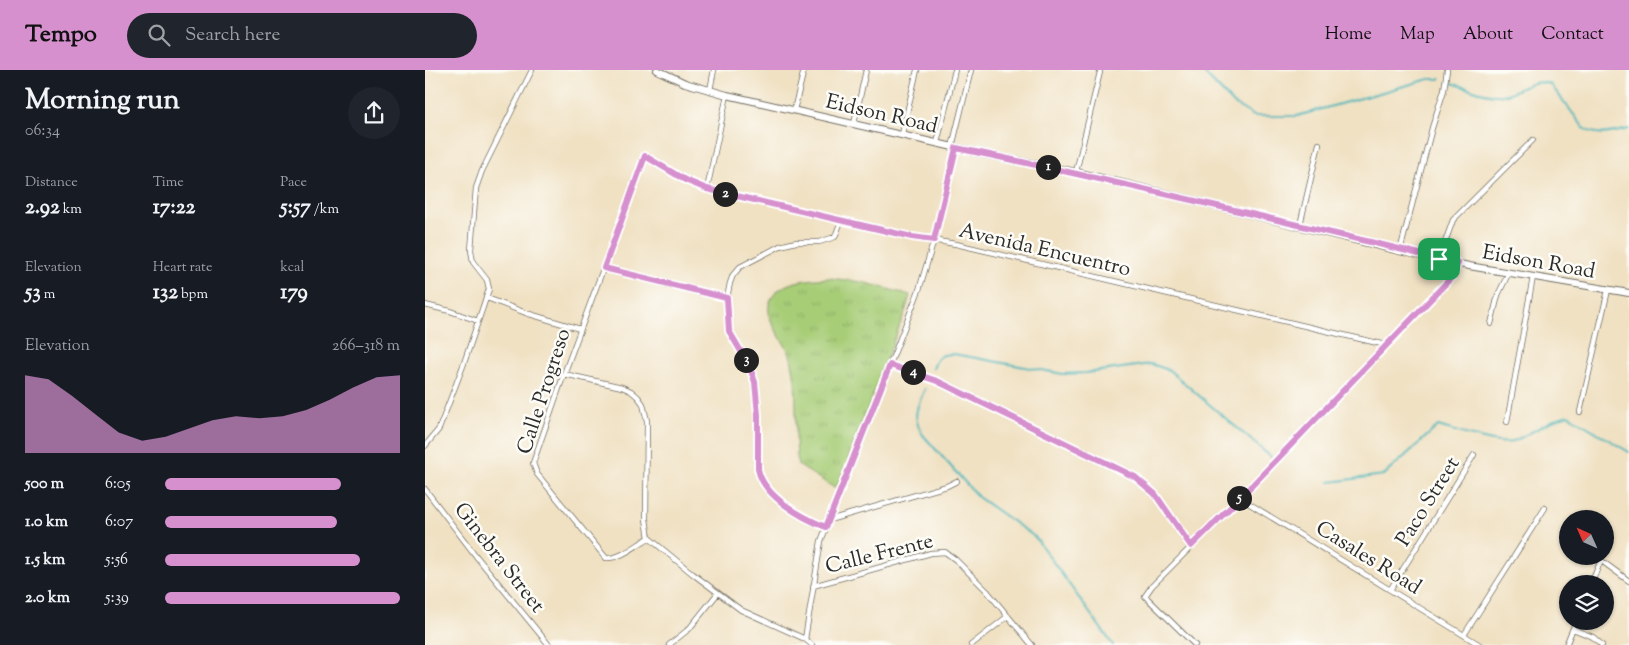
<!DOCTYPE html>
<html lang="en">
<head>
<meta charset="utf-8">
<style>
	body { margin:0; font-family:"Sorts Mill Goudy",serif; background:#20242c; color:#f1f3f6; height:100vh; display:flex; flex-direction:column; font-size:19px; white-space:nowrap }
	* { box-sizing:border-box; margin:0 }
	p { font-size:16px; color:#9ea1a6 }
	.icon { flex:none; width:28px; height:28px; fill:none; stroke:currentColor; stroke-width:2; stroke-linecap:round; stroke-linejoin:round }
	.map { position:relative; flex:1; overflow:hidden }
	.sheet { display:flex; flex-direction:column; background:#171b24; width:425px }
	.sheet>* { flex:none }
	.needle { width:32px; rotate:315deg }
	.buttons { position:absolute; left:1134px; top:440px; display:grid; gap:10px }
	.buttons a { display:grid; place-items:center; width:55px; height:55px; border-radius:50%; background:#171b24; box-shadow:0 1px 4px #0004; font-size:25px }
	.pin { position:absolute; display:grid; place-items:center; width:42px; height:42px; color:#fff; margin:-21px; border-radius:10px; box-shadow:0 2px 8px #0006 }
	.km { position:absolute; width:25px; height:25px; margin:-12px; border-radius:50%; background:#222; color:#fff; font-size:14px; line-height:25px; text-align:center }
	.round { display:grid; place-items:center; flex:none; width:52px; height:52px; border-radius:26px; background:#20242c }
	.overview { display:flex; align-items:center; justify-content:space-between; height:85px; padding:0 25px }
	h1 { font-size:28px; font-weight:700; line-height:38px }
	.stats { display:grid; grid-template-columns:repeat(3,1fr); gap:8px; height:85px; padding:5px 25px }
	.stats div { display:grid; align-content:center }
	.stats b { font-size:21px; font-weight:700 }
	.stats small { font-size:14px; font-weight:400 }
	.stats p { font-size:14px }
	.chart { height:140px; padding:10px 25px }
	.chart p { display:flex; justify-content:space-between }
	.chart svg { width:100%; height:90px; margin-top:5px; fill:#d690ce; opacity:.7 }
	ul { padding:0 25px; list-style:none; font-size:16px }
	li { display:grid; grid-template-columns:80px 60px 1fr; align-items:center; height:38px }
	li i { height:12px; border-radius:6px; background:#d690ce }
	header { display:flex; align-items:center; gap:30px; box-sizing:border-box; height:70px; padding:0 25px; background:#d690ce; color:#111 }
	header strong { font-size:24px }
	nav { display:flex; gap:28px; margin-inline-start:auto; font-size:18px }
	.search { width:350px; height:45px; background:#20242c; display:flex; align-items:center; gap:12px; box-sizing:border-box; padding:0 18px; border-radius:28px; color:#9ea1a6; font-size:19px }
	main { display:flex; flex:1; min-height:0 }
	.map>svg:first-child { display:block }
	.park { fill:url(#park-tufts); stroke:#697c51 }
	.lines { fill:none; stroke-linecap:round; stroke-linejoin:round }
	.stream { stroke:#43b4ba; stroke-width:2 }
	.street-casing { stroke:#706b60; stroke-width:6 }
	.secondary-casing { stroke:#706b60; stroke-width:8 }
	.street { stroke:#fff; stroke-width:4.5 }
	.secondary { stroke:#fff; stroke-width:6 }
	.route-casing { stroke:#fff; stroke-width:10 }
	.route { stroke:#d690ce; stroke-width:6 }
	.labels { text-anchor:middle; stroke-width:5; stroke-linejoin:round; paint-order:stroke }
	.street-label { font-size:21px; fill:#2b2b2b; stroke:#fdfcf7 }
</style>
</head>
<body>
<header>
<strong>Tempo</strong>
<div class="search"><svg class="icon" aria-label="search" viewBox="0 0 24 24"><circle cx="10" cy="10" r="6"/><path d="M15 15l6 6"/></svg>Search here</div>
<nav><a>Home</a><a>Map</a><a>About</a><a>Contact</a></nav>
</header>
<main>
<section class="sheet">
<div class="overview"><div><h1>Morning run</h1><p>06:34</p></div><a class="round"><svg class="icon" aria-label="share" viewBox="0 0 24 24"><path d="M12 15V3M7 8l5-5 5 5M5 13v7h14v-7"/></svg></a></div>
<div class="stats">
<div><p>Distance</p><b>2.92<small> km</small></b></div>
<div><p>Time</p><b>17:22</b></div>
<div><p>Pace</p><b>5:57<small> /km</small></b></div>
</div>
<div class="stats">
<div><p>Elevation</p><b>53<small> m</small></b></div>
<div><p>Heart rate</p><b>132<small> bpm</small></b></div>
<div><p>kcal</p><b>179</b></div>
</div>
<div class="chart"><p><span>Elevation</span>266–318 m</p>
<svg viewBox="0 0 160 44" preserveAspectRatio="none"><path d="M0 44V6L10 8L20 16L30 25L40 34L50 38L60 36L70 32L80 28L90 26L100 27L110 26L120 23L130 18L140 12L150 7L160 6V44z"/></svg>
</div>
<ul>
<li><b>500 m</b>6:05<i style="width:75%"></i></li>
<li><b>1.0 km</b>6:07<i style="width:73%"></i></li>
<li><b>1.5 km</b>5:56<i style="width:83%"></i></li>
<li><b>2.0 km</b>5:39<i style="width:100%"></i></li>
</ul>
</section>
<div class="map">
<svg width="1204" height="575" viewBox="0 0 1204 575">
	<defs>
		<pattern id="park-tufts" width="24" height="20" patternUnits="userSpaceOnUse" patternTransform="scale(1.25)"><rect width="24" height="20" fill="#a7cd77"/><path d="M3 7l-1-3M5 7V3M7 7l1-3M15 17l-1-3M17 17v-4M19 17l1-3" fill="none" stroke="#90b067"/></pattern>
	</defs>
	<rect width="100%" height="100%" fill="#fdfcf7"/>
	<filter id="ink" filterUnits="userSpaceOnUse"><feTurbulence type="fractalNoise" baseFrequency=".02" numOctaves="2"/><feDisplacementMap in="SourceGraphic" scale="10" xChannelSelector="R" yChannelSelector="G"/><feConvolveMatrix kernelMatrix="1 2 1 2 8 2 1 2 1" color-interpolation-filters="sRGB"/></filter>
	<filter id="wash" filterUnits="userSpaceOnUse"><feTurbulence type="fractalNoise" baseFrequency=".0096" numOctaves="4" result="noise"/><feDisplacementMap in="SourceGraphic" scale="20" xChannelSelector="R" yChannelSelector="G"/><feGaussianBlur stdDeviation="1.12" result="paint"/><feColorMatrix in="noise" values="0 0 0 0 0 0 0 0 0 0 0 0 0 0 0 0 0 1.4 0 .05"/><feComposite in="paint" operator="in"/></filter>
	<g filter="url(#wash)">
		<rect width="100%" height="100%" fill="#f0e1c3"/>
		<!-- park -->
		<path class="park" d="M404 208 437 212 485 225 480 242 411 419 373 395C368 360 375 323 366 288 361 270 336 249 346 229 357 209 385 210 404 208Z"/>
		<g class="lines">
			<!-- stream -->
			<path class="stream" d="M776 0 809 34 829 46H872L1004 9H1015
				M1024 12C1038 16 1064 27 1078 25 1094 22 1109 6 1126 15L1159 58C1173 68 1188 62 1204 59
				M508 299C512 286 516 284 529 284L638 304 661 303 726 294 744 300 846 387
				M500 319C492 337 486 346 498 365L553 427 610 467 688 575
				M905 412 959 405 1013 356C1028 360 1074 376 1086 372 1106 364 1121 351 1143 345L1204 382"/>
		</g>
	</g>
	<g filter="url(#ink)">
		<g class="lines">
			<defs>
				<path id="street" d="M285 20 289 0
					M369 40 379 0
					M429 54 441 0
					M477 64 492 0
					M512 73 530 0
					M527 77 546 0
					M651 102 675 2
					M282 119 302 25
					M875 155 894 74
					M975 181 1007 58 1019 20 1022 0
					M1014 189 1028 150 1108 70
					M179 198 302 228
					M62 228 101 243 155 259
					M0 235 25 241 53 251
					M1066 254 1073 225 1084 202
					M465 295 513 311 710 407 730 424 766 476
					M139 304 197 317 206 321 213 327 218 334 222 351 221 449 224 468
					M1155 342 1183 220
					M1082 352 1108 207
					M0 376 14 359 38 296 64 219 62 210 48 192 46 180 51 118 57 101 107 0
					M0 419 51 486 124 575
					M815 428 1055 575
					M404 450 522 416 532 411
					M401 457C377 448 338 426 333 399V345L330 312 324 295 304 261 302 228 305 213 308 205 315 197 355 176 371 172H394L410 167 416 151
					M1170 486 1204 511
					M1166 514 1176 490
					M388 516 506 483 520 482 531 490 562 521 607 575
					M965 520 1049 385
					M1148 559 1168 567 1177 575
					M1039 565 1120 438
					M380 569 396 471 494 220 509 170 531 78
					M244 575 264 559 293 523
					M387 575 380 569 316 540 268 504 224 468C211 475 196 489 181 488L112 404 108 393 139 304 220 86 260 110 282 119 487 167 531 174 961 275
					M546 575 583 546
					M770 575 720 526 727 516 815 428 1026 208 1033 193
					M1141 575 1151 551"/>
				<path id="secondary" d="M232 0 260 13 302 25 563 85 651 102 726 120 975 181 1044 196 1204 223"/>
			</defs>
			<!-- street casing -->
			<use href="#street" class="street-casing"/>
			<!-- secondary casing -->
			<use href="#secondary" class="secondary-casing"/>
			<!-- street -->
			<use href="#street" class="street"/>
			<!-- secondary -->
			<use href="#secondary" class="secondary"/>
		</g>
	</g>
	<g class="lines" filter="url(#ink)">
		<defs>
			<path id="route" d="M531 78C658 104 785 134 911 164 952 173 992 184 1033 193L1026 208 815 428 766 476 730 424 710 407 512 311 465 295 401 457C377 448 338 426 333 399V345L330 312 324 295 304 261 302 228 179 198 220 86 260 110 282 119 487 167 509 170Z"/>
		</defs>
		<!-- route casing -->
		<use href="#route" class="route-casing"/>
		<!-- route -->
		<use href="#route" class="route"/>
	</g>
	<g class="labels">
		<!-- street labels -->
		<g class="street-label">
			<text transform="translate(457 43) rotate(13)" y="7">Eidson Road</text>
			<text transform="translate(620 179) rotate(13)" y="7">Avenida Encuentro</text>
			<text transform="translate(1114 191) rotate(10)" y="7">Eidson Road</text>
			<text transform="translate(118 321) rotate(-72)" y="7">Calle Progreso</text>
			<text transform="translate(1002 431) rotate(-58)" y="7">Paco Street</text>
			<text transform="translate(454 483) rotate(-14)" y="7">Calle Frente</text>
			<text transform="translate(75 487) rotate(52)" y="7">Ginebra Street</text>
			<text transform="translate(944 487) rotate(32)" y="7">Casales Road</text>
		</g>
	</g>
</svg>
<div class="buttons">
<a><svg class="needle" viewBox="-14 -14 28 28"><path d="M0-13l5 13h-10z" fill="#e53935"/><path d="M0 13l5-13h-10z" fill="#9ea1a6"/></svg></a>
<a><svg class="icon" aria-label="layers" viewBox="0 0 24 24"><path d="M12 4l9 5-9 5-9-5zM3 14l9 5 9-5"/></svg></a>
</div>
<div class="pin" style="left:1014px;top:189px;background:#1e9e55"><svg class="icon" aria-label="arrive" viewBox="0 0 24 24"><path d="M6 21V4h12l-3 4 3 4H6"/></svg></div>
<b class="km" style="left:623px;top:97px">1</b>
<b class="km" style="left:300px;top:124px">2</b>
<b class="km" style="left:321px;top:290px">3</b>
<b class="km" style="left:488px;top:302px">4</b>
<b class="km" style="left:814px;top:428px">5</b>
</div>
</main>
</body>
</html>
